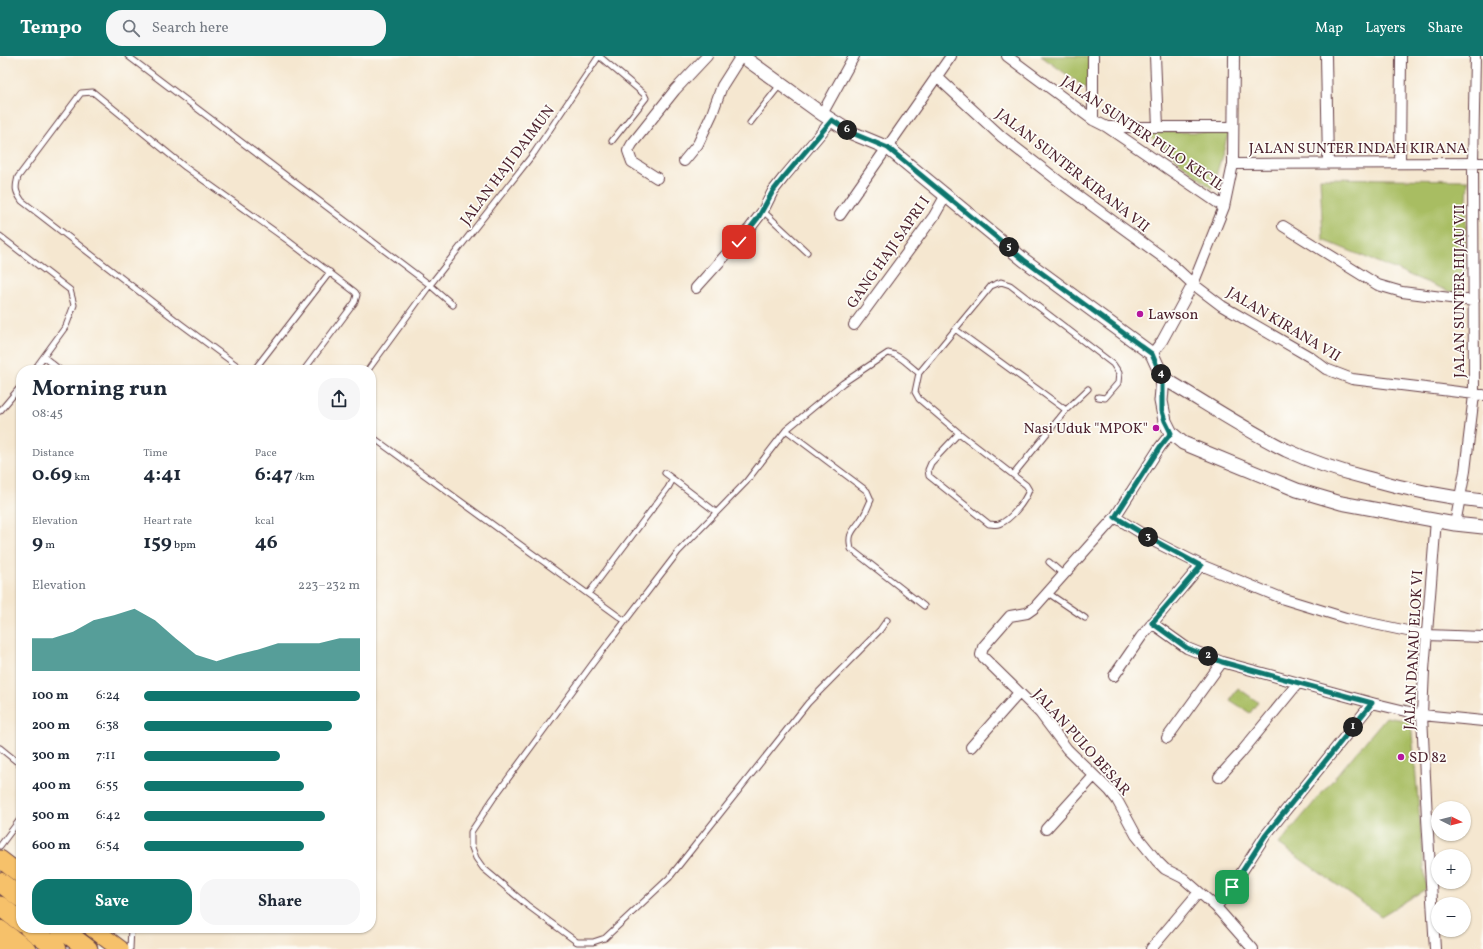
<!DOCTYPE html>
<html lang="en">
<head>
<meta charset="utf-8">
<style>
	body { margin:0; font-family:Vollkorn,serif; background:#f6f6f7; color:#1f2937; height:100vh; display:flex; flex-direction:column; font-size:15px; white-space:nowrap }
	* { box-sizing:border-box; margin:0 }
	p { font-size:13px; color:#747a83 }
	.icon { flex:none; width:22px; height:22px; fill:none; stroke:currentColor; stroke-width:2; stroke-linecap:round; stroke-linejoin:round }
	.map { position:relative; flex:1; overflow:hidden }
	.details { position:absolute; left:16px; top:309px; width:360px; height:568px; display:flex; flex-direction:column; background:#fff; border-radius:16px; box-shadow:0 1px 3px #0004 }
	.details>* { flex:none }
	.needle { width:26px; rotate:96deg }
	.tools { position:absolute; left:1431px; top:745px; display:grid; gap:8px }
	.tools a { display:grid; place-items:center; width:40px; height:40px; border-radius:50%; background:#fff; box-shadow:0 1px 3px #0004; font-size:20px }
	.pin { position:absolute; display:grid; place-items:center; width:34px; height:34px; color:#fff; margin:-17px; border-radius:8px; box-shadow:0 2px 6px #0006 }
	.km { position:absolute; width:20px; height:20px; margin:-10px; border-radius:50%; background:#222; color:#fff; font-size:11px; line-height:20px; text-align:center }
	.round { display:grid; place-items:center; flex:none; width:42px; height:42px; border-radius:16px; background:#f6f6f7 }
	.overview { display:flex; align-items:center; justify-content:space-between; height:68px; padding:0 16px }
	h1 { font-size:22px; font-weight:700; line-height:30px }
	.figures { display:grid; grid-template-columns:repeat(3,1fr); gap:6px; height:68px; padding:4px 16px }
	.figures div { display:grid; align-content:center }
	.figures b { font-size:20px; font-weight:700 }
	.figures small { font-size:11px; font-weight:400 }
	.figures p { font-size:11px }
	.chart { height:112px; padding:8px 16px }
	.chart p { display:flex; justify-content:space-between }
	.chart svg { width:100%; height:72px; margin-top:4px; fill:#0f766e; opacity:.7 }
	.button { display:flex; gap:8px; margin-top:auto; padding:8px 16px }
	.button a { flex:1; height:46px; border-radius:16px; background:#0f766e; color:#fff; font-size:16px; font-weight:700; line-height:46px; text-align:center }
	.button a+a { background:#f6f6f7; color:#1f2937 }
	ul { padding:0 16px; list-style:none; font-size:13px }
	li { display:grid; grid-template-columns:64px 48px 1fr; align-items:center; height:30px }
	li i { height:10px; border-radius:5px; background:#0f766e }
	header { display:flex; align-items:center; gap:24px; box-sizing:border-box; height:56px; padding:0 20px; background:#0f766e; color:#fff }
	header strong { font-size:19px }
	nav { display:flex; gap:22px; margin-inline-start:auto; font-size:14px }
	.search { width:280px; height:36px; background:#f6f6f7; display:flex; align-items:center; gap:10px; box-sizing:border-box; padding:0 14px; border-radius:16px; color:#747a83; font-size:15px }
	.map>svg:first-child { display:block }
	.green { fill:#a8bd62; stroke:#796e46 }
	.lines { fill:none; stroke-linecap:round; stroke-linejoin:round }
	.service-casing { stroke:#643d44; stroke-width:7 }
	.minor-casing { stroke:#643d44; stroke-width:12 }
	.tertiary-casing { stroke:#643d44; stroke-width:15 }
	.trunk-casing { stroke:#643d44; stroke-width:19 }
	.motorway-casing { stroke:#643d44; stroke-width:21 }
	.service { stroke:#fff; stroke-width:5 }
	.minor { stroke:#fff; stroke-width:10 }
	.tertiary { stroke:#fff; stroke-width:13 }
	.trunk { stroke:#f6c16b; stroke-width:17 }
	.motorway { stroke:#f6c16b; stroke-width:19 }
	.route-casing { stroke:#fff; stroke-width:8 }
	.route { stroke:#0f766e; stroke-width:5 }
	.poi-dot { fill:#b5179e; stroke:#fdfcf7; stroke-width:1.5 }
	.labels { text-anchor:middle; stroke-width:3.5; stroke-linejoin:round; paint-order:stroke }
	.street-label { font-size:15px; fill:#4a1f2b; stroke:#fdfcf7 }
	.poi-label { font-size:15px; fill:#4a1f2b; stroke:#fdfcf7; text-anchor:start }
</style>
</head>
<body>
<header>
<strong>Tempo</strong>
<div class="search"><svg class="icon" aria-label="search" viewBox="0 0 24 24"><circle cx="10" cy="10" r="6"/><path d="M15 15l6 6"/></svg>Search here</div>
<nav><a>Map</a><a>Layers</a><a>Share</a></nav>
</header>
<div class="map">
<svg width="1483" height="893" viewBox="0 0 1483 893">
	<rect width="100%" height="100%" fill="#fdfcf7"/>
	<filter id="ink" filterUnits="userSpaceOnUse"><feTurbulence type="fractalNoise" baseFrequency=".025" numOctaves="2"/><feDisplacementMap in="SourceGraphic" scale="8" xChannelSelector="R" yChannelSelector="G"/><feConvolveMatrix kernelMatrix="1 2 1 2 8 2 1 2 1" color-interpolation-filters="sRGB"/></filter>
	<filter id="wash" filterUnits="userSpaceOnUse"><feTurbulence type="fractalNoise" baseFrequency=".012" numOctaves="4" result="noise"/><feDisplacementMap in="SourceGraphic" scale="16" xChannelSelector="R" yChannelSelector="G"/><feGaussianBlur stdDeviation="0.9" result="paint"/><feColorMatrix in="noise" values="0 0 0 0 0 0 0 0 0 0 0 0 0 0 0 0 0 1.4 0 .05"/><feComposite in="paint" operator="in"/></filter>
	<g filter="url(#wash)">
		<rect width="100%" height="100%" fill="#f5e7d0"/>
		<!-- green -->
		<path class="green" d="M1041 0H1089L1090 35Z
			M1145 76H1229L1212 133Z
			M1320 122 1468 124 1463 241 1323 184Z
			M1238 632 1258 646 1250 657 1230 644Z
			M1386 661 1411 665 1426 833 1381 860 1279 788Z"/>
	</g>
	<g filter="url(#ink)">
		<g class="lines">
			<defs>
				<path id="service" d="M128 0 430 229 453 249
					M599 0 644 38 646 42 612 85
					M750 67 780 29
					M763 155 807 196
					M0 180 70 234 74 249 66 270 34 314
					M955 273 1066 354 1013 419
					M44 301 60 314
					M243 314 181 268 22 145C15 135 15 132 18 121L81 37 93 36 185 111 287 184 355 236 357 239 355 246 304 314
					M254 314 330 216
					M368 314 430 229 534 97 599 0
					M1066 354 1088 333
					M0 355 21 330
					M786 374 867 435 871 444C868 450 866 457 862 462 854 475 847 476 851 493L924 550
					M959 377 931 407 928 414 929 420 989 468C992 468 996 469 999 468 1011 464 1025 445 1029 434L1026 429 959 377 919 343 915 336 919 317 991 230 1001 226 1010 229 1113 308 1119 317 1118 327 1105 342 1098 341
					M371 380 625 565
					M665 417 673 423
					M1049 506 1064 519
					M1048 537 1085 562
					M588 538 668 432 673 423 716 456
					M887 564 880 574 808 647 669 822 605 882 593 886H577L527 849 483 812 476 802 471 789V776L493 743 593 607 678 496 746 426 786 374 843 327 888 297C901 299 909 310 919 317
					M0 692 21 709
					M0 790 21 762
					M130 893 131 872"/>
				<path id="minor" d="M1007 0 1093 64 1107 71 1224 151
					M1155 0 1158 71
					M1326 0 1328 107
					M936 20 1002 81 1065 130 1168 205 1193 228 1222 250 1310 301 1326 313 1352 323 1483 339
					M822 58 854 0
					M1093 64V0
					M1107 71H1233
					M684 105 698 88 712 58 722 30 741 0
					M1400 107 1401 0
					M1233 108 1483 107
					M657 122 632 106 628 95 632 88 675 34 707 0
					M840 159 951 0
					M1283 170 1378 229 1402 236 1474 245
					M696 232 750 172 763 155 773 135 784 121 832 64
					M854 269 934 160 946 139
					M1152 298 1162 285 1193 228 1224 151 1233 108 1234 0
					M1171 377 1160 391 1115 461 1034 552 1027 557 1010 560 983 591 981 599 1040 657 1067 693 1110 735 1117 744 1136 779 1157 805 1165 813 1183 822 1216 851 1253 893
					M1115 461 1157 487 1201 509 1284 543 1346 562 1426 579 1483 581
					M1455 468 1465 415 1474 339 1473 107 1475 0
					M1152 567 1187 592 1222 606 1372 647 1422 659 1483 665
					M1114 620 1141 581 1201 509
					M1167 682 1222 606
					M971 691 1018 638
					M1219 721 1239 699 1298 627
					M1046 773 1094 720
					M1216 851 1232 831 1265 780 1372 647
					M1151 893 1199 836
					M1435 893 1427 762 1422 659 1424 614 1436 464"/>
				<path id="tertiary" d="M742 0 822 58 852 77 888 92 1024 204 1152 298 1163 322 1161 345 1165 365 1171 377 1183 387 1297 434 1341 447 1455 468 1483 471
					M1163 322C1204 346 1244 373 1286 394 1312 406 1339 415 1367 422 1405 433 1443 441 1483 445"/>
				<path id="trunk" d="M0 803 21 819
					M92 872 120 893
					M0 873 27 893"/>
				<path id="motorway" d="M0 826 21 842
					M0 850 21 866
					M29 872 57 893
					M60 872 88 893
					M0 887 8 893"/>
			</defs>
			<!-- service casing -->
			<use href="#service" class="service-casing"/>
			<!-- minor casing -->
			<use href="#minor" class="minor-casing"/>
			<!-- tertiary casing -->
			<use href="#tertiary" class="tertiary-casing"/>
			<!-- trunk casing -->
			<use href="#trunk" class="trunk-casing"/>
			<!-- motorway casing -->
			<use href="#motorway" class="motorway-casing"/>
			<!-- service -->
			<use href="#service" class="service"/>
			<!-- minor -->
			<use href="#minor" class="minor"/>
			<!-- tertiary -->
			<use href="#tertiary" class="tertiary"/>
			<!-- trunk -->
			<use href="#trunk" class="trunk"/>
			<!-- motorway -->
			<use href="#motorway" class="motorway"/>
		</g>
	</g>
	<g class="lines" filter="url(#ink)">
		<defs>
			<path id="route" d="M739 186 758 162 773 135 784 121 832 64 852 77 888 92 1024 204 1152 298 1162 322V355L1165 365 1171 377 1160 391 1115 461 1157 486 1201 510 1152 567 1187 592 1222 606 1372 647 1265 780 1232 831"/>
		</defs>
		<!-- route casing -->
		<use href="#route" class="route-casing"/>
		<!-- route -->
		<use href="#route" class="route"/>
	</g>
	<!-- markers -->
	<g class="poi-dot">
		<circle cx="1140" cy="258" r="4"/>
		<circle cx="1156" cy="372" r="4"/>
		<circle cx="1401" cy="701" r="4"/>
	</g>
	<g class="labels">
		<!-- street labels -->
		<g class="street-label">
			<text transform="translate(1143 77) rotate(34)" y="5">JALAN SUNTER PULO KECIL</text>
			<text x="1358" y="97">JALAN SUNTER INDAH KIRANA</text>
			<text transform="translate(507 109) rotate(-53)" y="5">JALAN HAJI DAIMUN</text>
			<text transform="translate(1073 114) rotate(38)" y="5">JALAN SUNTER KIRANA VII</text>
			<text transform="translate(888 196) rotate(-55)" y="5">GANG HAJI SAPRI I</text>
			<text transform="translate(1459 235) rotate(-90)" y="5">JALAN SUNTER HIJAU VII</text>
			<text transform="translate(1284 268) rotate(31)" y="5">JALAN KIRANA VII</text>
			<text transform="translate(1413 594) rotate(-87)" y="5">JALAN DANAU ELOK VI</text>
			<text transform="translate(1082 686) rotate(48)" y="5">JALAN PULO BESAR</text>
		</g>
		<!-- poi labels -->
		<g class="poi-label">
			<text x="1148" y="263">Lawson</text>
			<text x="1148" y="377" text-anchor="end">Nasi Uduk "MPOK"</text>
			<text x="1409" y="706">SD 82</text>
		</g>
	</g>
</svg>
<div class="tools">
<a><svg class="needle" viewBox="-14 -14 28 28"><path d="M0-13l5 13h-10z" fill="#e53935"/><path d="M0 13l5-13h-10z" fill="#747a83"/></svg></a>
<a>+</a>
<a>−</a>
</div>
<div class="pin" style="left:1232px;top:831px;background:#1e9e55"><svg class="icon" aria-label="arrive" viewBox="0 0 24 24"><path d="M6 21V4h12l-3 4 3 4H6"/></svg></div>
<div class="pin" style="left:739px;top:186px;background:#d93025"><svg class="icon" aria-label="check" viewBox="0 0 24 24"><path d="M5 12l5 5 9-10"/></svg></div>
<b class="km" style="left:1353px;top:671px">1</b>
<b class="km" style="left:1208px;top:600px">2</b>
<b class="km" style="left:1148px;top:481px">3</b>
<b class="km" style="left:1161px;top:318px">4</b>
<b class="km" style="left:1009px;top:191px">5</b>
<b class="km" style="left:847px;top:74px">6</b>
<section class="details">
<div class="overview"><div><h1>Morning run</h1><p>08:45</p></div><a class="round"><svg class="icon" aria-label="share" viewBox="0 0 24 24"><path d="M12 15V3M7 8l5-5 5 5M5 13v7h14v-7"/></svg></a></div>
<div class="figures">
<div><p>Distance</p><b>0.69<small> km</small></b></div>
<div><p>Time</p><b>4:41</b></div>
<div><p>Pace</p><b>6:47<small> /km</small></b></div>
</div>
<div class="figures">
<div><p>Elevation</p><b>9<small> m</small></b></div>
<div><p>Heart rate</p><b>159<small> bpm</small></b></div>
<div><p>kcal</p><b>46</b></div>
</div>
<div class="chart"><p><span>Elevation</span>223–232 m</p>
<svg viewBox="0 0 160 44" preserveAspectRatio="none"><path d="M0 44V24L10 24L20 20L30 13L40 10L50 6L60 13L70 24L80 34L90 38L100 34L110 31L120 27L130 27L140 27L150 24L160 24V44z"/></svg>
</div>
<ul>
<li><b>100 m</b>6:24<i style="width:100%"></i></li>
<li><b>200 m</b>6:38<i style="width:87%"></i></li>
<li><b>300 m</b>7:11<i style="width:63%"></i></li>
<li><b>400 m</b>6:55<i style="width:74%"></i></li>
<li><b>500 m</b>6:42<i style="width:84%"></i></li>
<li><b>600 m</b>6:54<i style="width:74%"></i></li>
</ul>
<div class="button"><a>Save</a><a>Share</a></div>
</section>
</div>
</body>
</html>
